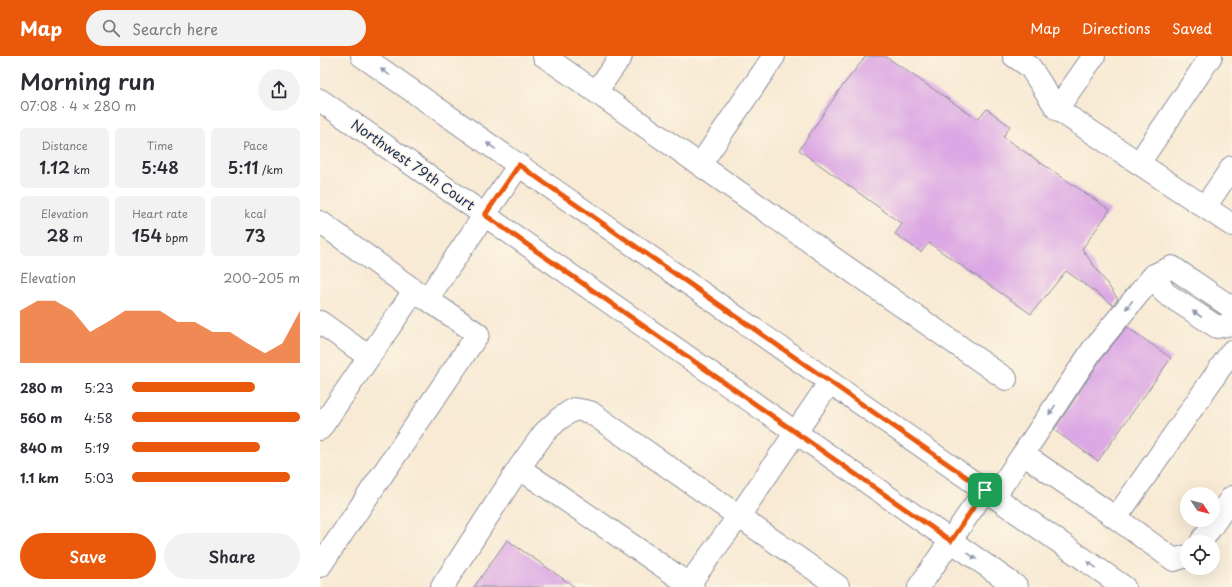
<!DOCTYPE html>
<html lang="en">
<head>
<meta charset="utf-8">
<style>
	body { margin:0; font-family:"Playpen Sans",sans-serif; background:#f2f2f3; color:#2b2b33; height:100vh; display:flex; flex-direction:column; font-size:15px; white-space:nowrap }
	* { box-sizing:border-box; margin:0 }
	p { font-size:13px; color:#7c7c81 }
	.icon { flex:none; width:22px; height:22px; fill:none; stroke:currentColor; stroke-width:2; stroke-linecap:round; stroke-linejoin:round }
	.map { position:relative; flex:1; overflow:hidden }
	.panel { display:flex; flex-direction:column; background:#fff; width:320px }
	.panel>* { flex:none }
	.needle { width:26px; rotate:125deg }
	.buttons { position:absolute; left:860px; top:431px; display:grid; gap:8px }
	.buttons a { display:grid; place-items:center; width:40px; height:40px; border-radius:50%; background:#fff; box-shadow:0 4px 16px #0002; font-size:20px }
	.pin { position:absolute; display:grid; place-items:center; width:34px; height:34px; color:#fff; margin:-17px; border-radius:8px; box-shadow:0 2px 6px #0006 }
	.round { display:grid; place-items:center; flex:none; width:42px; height:42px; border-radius:21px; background:#f2f2f3 }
	.overview { display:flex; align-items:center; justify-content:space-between; height:68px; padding:0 20px }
	h1 { font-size:22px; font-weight:600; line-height:30px }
	.figures { display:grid; grid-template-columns:repeat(3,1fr); gap:6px; height:68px; padding:4px 20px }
	.figures div { display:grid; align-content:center; border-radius:6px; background:#f2f2f3; text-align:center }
	.figures b { font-size:17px; font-weight:600 }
	.figures small { font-size:11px; font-weight:400 }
	.figures p { font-size:11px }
	.chart { height:112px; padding:8px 20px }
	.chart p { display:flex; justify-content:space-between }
	.chart svg { width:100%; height:72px; margin-top:4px; fill:#ea580c; opacity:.7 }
	.button { display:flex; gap:8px; margin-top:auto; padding:8px 20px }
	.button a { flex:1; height:46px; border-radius:24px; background:#ea580c; color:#fff; font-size:16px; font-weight:600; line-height:46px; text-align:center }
	.button a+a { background:#f2f2f3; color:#2b2b33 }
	ul { padding:0 20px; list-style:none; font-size:13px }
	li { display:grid; grid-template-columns:64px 48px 1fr; align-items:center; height:30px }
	li i { height:10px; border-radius:5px; background:#ea580c }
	header { display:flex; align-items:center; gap:24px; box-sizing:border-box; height:56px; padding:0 20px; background:#ea580c; color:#fff }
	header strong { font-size:19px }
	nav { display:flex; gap:22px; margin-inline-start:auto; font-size:14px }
	.search { width:280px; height:36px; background:#f2f2f3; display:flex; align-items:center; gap:10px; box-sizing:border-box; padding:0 14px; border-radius:22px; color:#7c7c81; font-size:15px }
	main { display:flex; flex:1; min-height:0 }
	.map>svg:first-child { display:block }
	.building { fill:#dba7e4 }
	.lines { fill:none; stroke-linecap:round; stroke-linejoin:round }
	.minor-casing { stroke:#8a8c99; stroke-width:24 }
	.minor { stroke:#fff; stroke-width:22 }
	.oneway { fill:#8d97ae }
	.route-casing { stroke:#fff; stroke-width:8 }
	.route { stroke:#ea580c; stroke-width:5 }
	.labels { text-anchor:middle; stroke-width:3; stroke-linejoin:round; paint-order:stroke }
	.street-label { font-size:14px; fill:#1b2f5e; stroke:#fcf5e5 }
</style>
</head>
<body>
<header>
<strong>Map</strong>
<div class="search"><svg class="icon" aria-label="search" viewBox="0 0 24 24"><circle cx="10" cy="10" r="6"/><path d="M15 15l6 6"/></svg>Search here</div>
<nav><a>Map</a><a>Directions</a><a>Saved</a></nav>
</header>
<main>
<section class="panel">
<div class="overview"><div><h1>Morning run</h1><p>07:08 · 4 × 280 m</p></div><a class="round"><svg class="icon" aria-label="share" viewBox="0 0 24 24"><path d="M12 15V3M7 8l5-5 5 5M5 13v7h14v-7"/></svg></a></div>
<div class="figures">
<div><p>Distance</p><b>1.12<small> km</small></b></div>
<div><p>Time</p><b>5:48</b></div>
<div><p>Pace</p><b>5:11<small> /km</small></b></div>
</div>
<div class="figures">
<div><p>Elevation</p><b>28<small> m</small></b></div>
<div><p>Heart rate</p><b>154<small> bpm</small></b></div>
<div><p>kcal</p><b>73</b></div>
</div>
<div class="chart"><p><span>Elevation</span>200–205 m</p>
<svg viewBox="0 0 160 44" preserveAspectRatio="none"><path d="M0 44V12L10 6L20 6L30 12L40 25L50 19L60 12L70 12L80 12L90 19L100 19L110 25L120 25L130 32L140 38L150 32L160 12V44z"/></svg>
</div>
<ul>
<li><b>280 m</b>5:23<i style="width:73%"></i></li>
<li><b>560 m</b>4:58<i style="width:100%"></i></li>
<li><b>840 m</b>5:19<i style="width:76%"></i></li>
<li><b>1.1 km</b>5:03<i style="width:94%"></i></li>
</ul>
<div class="button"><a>Save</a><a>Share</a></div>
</section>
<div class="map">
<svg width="912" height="531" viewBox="0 0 912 531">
	<rect width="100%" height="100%" fill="#fcf5e5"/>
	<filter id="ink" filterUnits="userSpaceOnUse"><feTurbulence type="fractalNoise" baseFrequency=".025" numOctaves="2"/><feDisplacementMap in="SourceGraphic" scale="8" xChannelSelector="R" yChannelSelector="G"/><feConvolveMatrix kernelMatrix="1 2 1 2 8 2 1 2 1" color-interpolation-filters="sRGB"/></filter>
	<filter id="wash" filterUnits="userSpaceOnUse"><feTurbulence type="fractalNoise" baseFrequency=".012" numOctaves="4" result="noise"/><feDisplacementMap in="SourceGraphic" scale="16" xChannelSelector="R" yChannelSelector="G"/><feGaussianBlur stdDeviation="0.9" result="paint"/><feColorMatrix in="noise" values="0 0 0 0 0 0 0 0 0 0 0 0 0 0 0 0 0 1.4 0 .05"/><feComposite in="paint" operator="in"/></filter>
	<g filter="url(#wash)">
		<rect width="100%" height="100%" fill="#f8ead4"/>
		<g id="blocks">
			<!-- building -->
			<path class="building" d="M546 0H565L657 63 667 53 690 70 683 81 790 154 762 193 798 243 793 249 746 215 711 258 609 187 601 196 575 178 582 168 479 94 520 33Z
				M807 271 851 302 778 405 734 374 783 300Z
				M187 484 255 531H154Z"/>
		</g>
	</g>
	<g filter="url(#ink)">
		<use href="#blocks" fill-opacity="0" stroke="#8a8c99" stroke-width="1"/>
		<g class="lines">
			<defs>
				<path id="minor" d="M42 0 804 531
					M224 0 276 36
					M301 0 276 36 686 323
					M694 0 710 11 737 53 912 169
					M0 44 697 531
					M737 53 774 0
					M819 107 891 0
					M380 109 454 0
					M885 151 912 111
					M0 166 106 243
					M834 219 845 237 897 271 912 268
					M0 266 49 301
					M0 373 94 235
					M703 398 773 293 834 219 852 211 912 252
					M199 412 373 531
					M674 441 703 398 796 462
					M881 486 912 441
					M867 500 854 504 796 462 912 295
					M0 510 158 278 107 243 199 109
					M369 528 419 460 510 326
					M122 531 199 412 224 377 239 363 254 353 270 356 518 530V531
					M599 531 665 434"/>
			</defs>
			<!-- minor casing -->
			<use href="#minor" class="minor-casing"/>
			<!-- minor -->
			<use href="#minor" class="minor"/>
		</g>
		<!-- one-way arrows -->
		<defs><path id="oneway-solid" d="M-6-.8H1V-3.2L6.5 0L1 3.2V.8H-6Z"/></defs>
		<g class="oneway">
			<use href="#oneway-solid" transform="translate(65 16) rotate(-145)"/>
			<use href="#oneway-solid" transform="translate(171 90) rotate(-145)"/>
			<use href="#oneway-solid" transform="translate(809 249) rotate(129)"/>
			<use href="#oneway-solid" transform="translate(877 258) rotate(-147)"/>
			<use href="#oneway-solid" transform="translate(732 354) rotate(124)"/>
			<use href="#oneway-solid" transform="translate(652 500) rotate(35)"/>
			<use href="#oneway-solid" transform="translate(772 509) rotate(-145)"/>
		</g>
	</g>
	<g class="lines" filter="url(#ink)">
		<defs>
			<path id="route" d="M199 109 665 434 631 485 165 159Z"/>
		</defs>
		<!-- route casing -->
		<use href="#route" class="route-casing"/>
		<!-- route -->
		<use href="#route" class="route"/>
	</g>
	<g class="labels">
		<!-- street labels -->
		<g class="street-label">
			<text transform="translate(93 109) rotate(35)" y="5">Northwest 79th Court</text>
		</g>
	</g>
</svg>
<div class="buttons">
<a><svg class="needle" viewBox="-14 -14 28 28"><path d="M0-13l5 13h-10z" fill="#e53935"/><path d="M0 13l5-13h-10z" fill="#7c7c81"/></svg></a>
<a><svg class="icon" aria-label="locate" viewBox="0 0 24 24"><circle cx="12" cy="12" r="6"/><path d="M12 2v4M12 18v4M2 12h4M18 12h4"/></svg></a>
</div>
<div class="pin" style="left:665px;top:434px;background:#1e9e55"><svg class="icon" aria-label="arrive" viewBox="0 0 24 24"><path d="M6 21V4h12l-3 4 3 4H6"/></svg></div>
</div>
</main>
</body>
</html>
